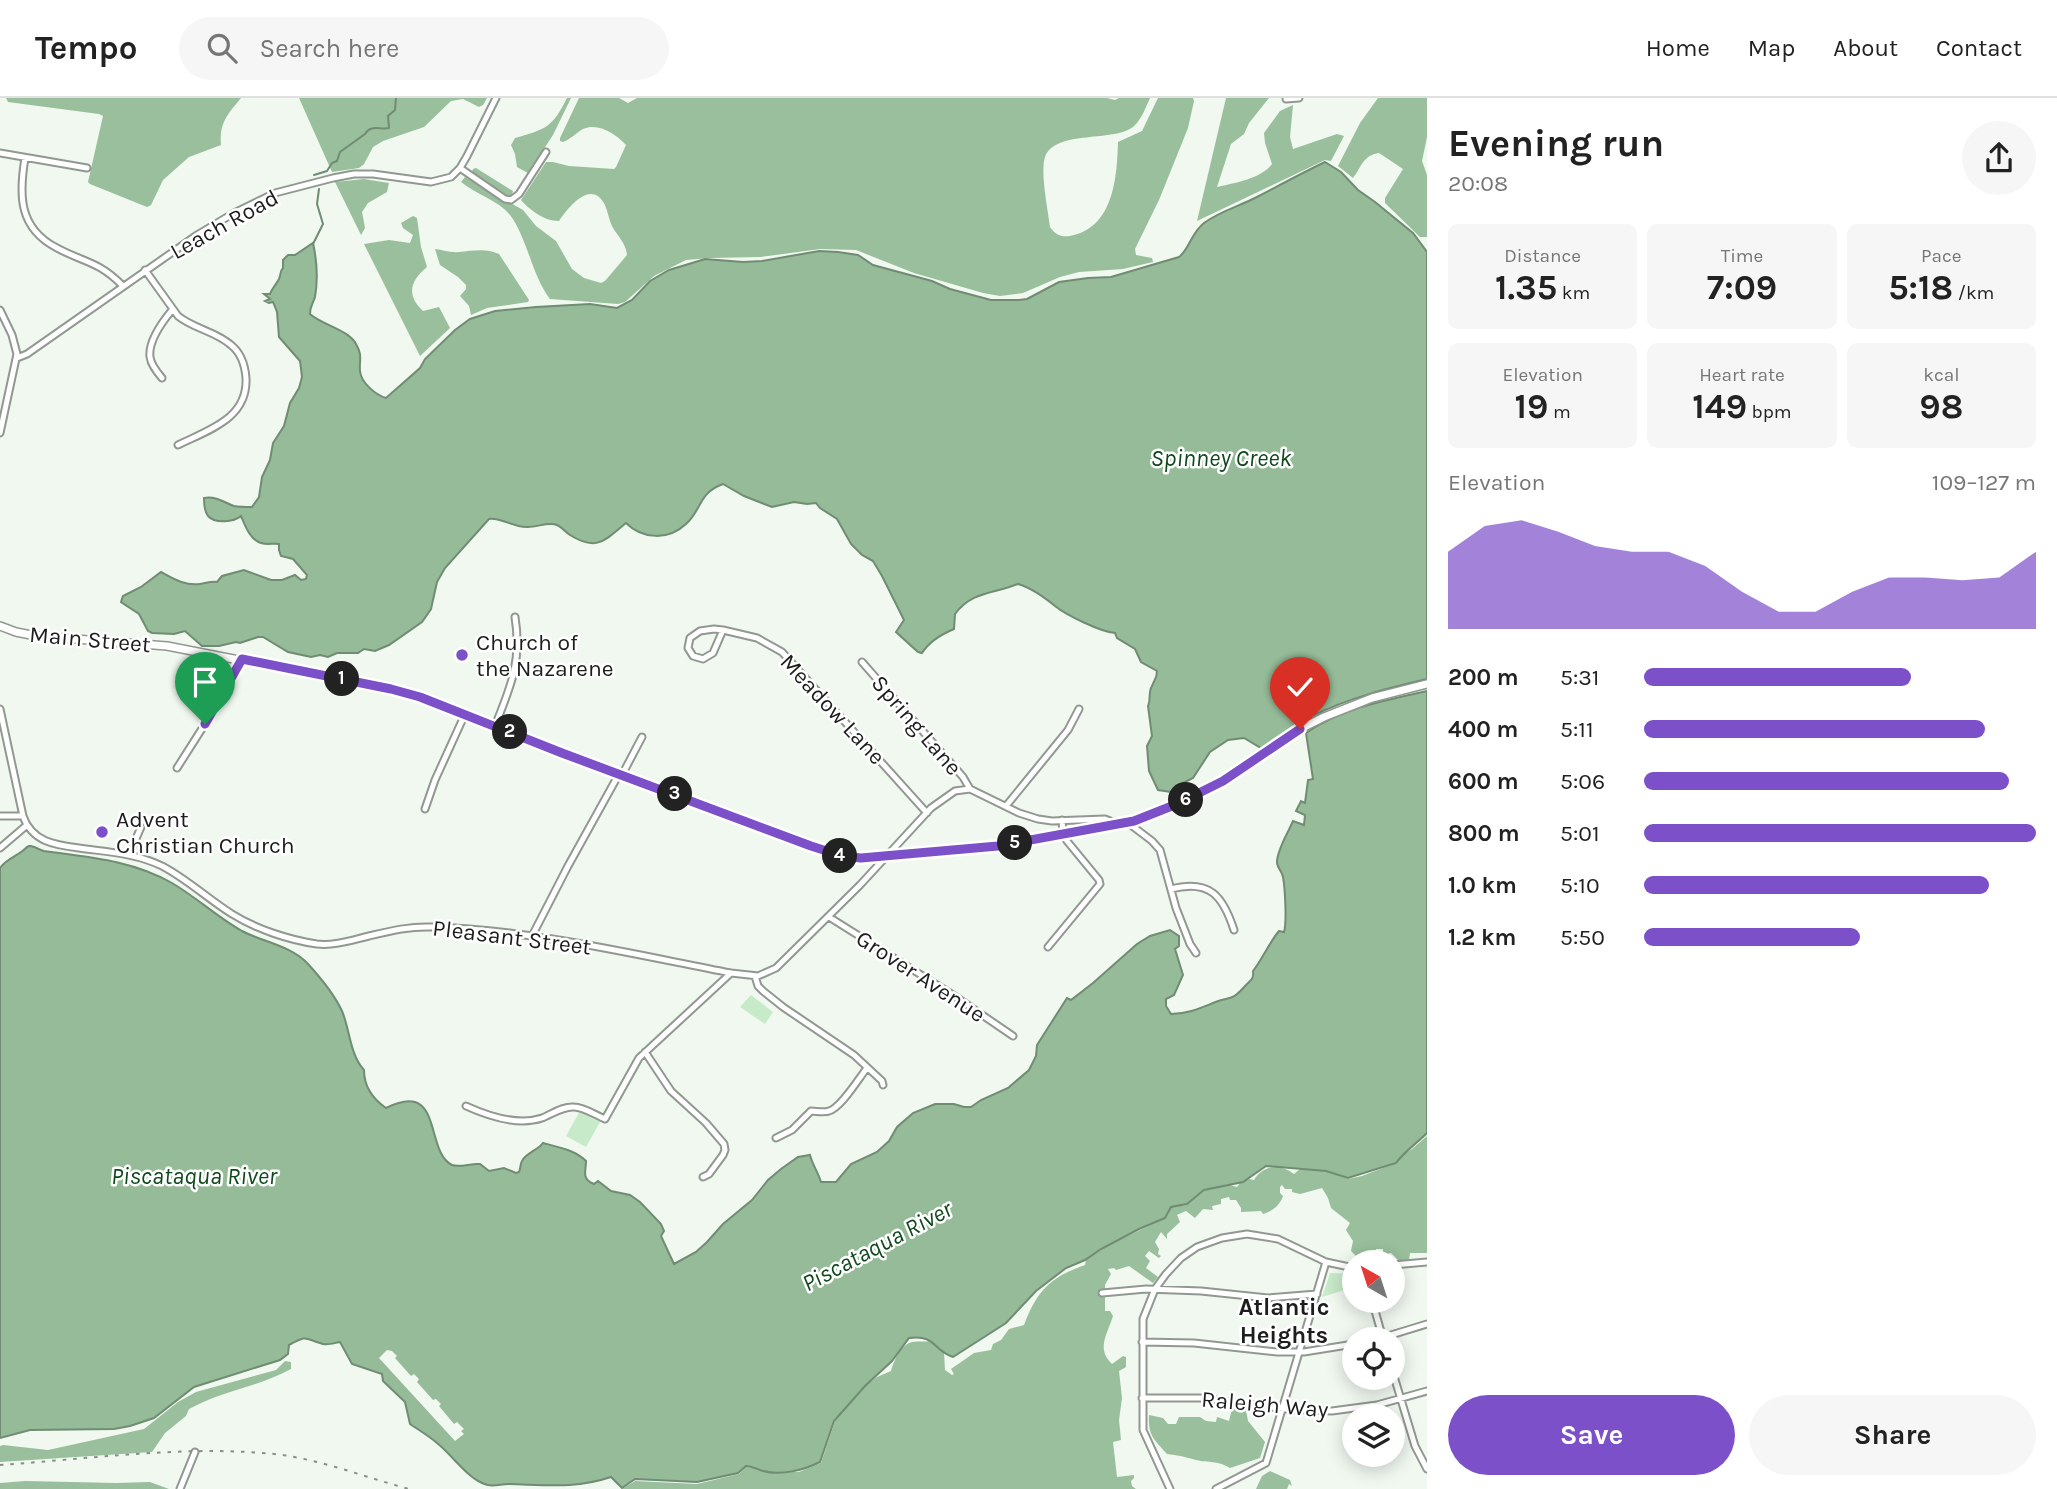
<!DOCTYPE html>
<html lang="en">
<head>
<meta charset="utf-8">
<style>
	body { margin:0; font-family:Karla,sans-serif; background:#f6f6f6; color:#222; height:100vh; display:flex; flex-direction:column; font-size:26px; white-space:nowrap }
	* { box-sizing:border-box; margin:0 }
	p { font-size:23px; color:#767676 }
	.icon { flex:none; width:38px; height:38px; fill:none; stroke:currentColor; stroke-width:2; stroke-linecap:round; stroke-linejoin:round }
	.map { position:relative; flex:1; overflow:hidden }
	.panel { display:flex; flex-direction:column; background:#fff; width:630px }
	.panel>* { flex:none }
	.needle { width:46px; rotate:321deg }
	.fabs { position:absolute; left:1342px; top:1152px; display:grid; gap:14px }
	.fabs a { display:grid; place-items:center; width:63px; height:63px; border-radius:50%; background:#fff; box-shadow:0 4px 18px #0003; font-size:35px }
	.pin { position:absolute; display:grid; place-items:center; width:60px; height:60px; color:#fff; margin:-72px -30px; border-radius:50% 50% 50% 0; rotate:-45deg; box-shadow:0 0 7px #0007 }
	.pin .icon { rotate:45deg }
	.km { position:absolute; width:35px; height:35px; margin:-18px; border-radius:50%; background:#222; color:#fff; font-size:19px; line-height:35px; text-align:center }
	.round { display:grid; place-items:center; flex:none; width:74px; height:74px; border-radius:37px; background:#f6f6f6 }
	.headline { display:flex; align-items:center; justify-content:space-between; height:119px; padding:0 21px }
	h1 { font-size:38px; font-weight:700; line-height:52px }
	.stats { display:grid; grid-template-columns:repeat(3,1fr); gap:10px; height:119px; padding:7px 21px }
	.stats div { display:grid; align-content:center; border-radius:10px; background:#f6f6f6; text-align:center }
	.stats b { font-size:35px; font-weight:700 }
	.stats small { font-size:19px; font-weight:400 }
	.stats p { font-size:19px }
	.chart { height:196px; padding:14px 21px }
	.chart p { display:flex; justify-content:space-between }
	.chart svg { width:100%; height:126px; margin-top:7px; fill:#7c50c9; opacity:.7 }
	.action { display:flex; gap:14px; margin-top:auto; padding:14px 21px }
	.action a { flex:1; height:80px; border-radius:42px; background:#7c50c9; color:#fff; font-size:28px; font-weight:700; line-height:80px; text-align:center }
	.action a+a { background:#f6f6f6; color:#222 }
	ul { padding:0 21px; list-style:none; font-size:23px }
	li { display:grid; grid-template-columns:112px 84px 1fr; align-items:center; height:52px }
	li i { height:18px; border-radius:9px; background:#7c50c9 }
	header { display:flex; align-items:center; gap:42px; box-sizing:border-box; height:98px; padding:0 35px; background:#fff; border-bottom:2px solid #e0e0e0 }
	header strong { font-size:33px }
	nav { display:flex; gap:38px; margin-inline-start:auto; font-size:24px }
	.search { width:490px; height:63px; background:#f6f6f6; display:flex; align-items:center; gap:18px; box-sizing:border-box; padding:0 24px; border-radius:38px; color:#767676; font-size:26px }
	main { display:flex; flex:1; min-height:0 }
	.map>svg:first-child { display:block }
	.green { fill:#c7eac9 }
	.forest { fill:#99bf9c }
	.water { fill:#95bb98; stroke:#708c73; stroke-width:2 }
	.pier { fill:#f0f8f0 }
	.lines { fill:none; stroke-linecap:round; stroke-linejoin:round }
	.stream { stroke:#708c73; stroke-width:2 }
	.street-casing { stroke:#919891; stroke-width:9 }
	.secondary-casing { stroke:#919891; stroke-width:10 }
	.street { stroke:#fff; stroke-width:5 }
	.secondary { stroke:#fff; stroke-width:7 }
	.rail { stroke:#878d88; stroke-width:2; stroke-dasharray:3.5 7; stroke-linecap:butt }
	.route-casing { stroke:#fff; stroke-width:14 }
	.route { stroke:#7c50c9; stroke-width:9 }
	.poi-dot { fill:#7c50c9; stroke:#fff; stroke-width:2.5 }
	.labels { text-anchor:middle; stroke-width:5; stroke-linejoin:round; paint-order:stroke }
	.street-label { font-size:23px; fill:#1b1e1c; stroke:#fff }
	.poi-label { font-size:23px; fill:#1b1e1c; stroke:#fff; text-anchor:start }
	.water-label { font-size:24px; font-style:italic; fill:#0f481b; stroke:#fff }
	.neighbourhood-label { font-size:24px; font-weight:bold; fill:#1b1e1c; stroke:#fff }
</style>
</head>
<body>
<header>
<strong>Tempo</strong>
<div class="search"><svg class="icon" aria-label="search" viewBox="0 0 24 24"><circle cx="10" cy="10" r="6"/><path d="M15 15l6 6"/></svg>Search here</div>
<nav><a>Home</a><a>Map</a><a>About</a><a>Contact</a></nav>
</header>
<main>
<div class="map">
<svg width="1427" height="1391" viewBox="0 0 1427 1391">
	<rect width="100%" height="100%" fill="#f0f8f0"/>
	<!-- green -->
	<path class="green" d="M751 897 773 914 765 926 740 909Z
		M580 1013 600 1024 586 1049 566 1038Z
		M1330 1175 1354 1176V1189L1322 1199Z"/>
	<!-- forest -->
	<path class="forest" d="M6 0H241C227 17 219 25 221 47L189 59 163 82 151 107 147 109 90 86 88 84 103 18 99 16 8 4Z
		M299 0H487L483 7 479 9 463 1 451 3 424 29 383 43 373 49 364 66 359 70 332 74Z
		M567 0H571L553 37 528 75 517 69 515 56 511 47 515 40C546 31 552 30 567 0Z
		M579 0H619L628 5 637 0H1107L1115 2 1119 0H1150C1146 9 1141 22 1134 28 1116 45 1055 31 1045 59 1040 74 1048 112 1050 129 1056 138 1063 140 1074 137 1114 127 1117 78 1118 44L1142 33 1158 0H1193L1194 3 1188 30 1159 102 1135 151 1136 157 1152 160 1153 164 1123 171 1079 174 1060 179 1023 195 1000 198 983 195 914 175 856 152 820 151 761 159 710 160 686 162 654 178 625 204 618 206 550 201C532 178 527 139 510 117 498 102 477 97 461 84L465 79 523 112 536 128 556 143 572 171 584 180 601 185 605 183 627 157C626 145 618 139 612 128 609 122 608 114 605 107 591 80 568 110 559 123 544 123 530 112 521 102L546 64H553L569 68 614 71 616 69 626 47C616 36 598 24 583 31 576 35 571 41 563 44L560 43V40Z
		M1226 0H1269L1249 25 1244 36 1231 46 1217 89C1234 85 1261 81 1272 66L1265 45 1264 35 1280 13 1293 7 1290 39 1293 51 1337 36 1344 38 1331 63 1325 62 1197 123Z
		M1378 0H1427V39L1422 63 1427 77V139H1420L1385 105V100L1403 71 1379 55C1363 57 1361 70 1353 80L1338 68 1360 25Z
		M476 70 513 93 512 97 506 98 471 76 473 71Z
		M364 81 389 85 387 94 368 105 362 114 365 130 361 137 335 84Z
		M413 118 417 120 421 149 427 169C410 183 406 197 423 213L439 209 450 230 420 258 364 146 389 142 410 145 413 137 403 130 401 125Z
		M435 151C443 152 451 155 459 154 472 153 486 150 499 156L529 202 528 204 487 210 471 217 469 208 460 198 466 191V187L458 179 440 167Z
		M1427 1038V1155H1410L1409 1162 1399 1163 1391 1155 1387 1156 1391 1163 1385 1164 1383 1161V1151H1376L1374 1163 1365 1164V1160L1356 1158 1351 1153 1353 1143 1346 1132 1350 1125 1331 1110 1328 1100 1322 1090 1300 1096 1292 1094V1091H1285L1282 1087 1280 1089V1095L1283 1098C1280 1107 1273 1113 1263 1116L1261 1113 1241 1114V1110L1236 1102H1230L1229 1099 1221 1101V1106L1212 1108 1213 1112 1203 1111 1195 1120 1186 1113 1177 1117 1180 1124 1167 1136V1141L1161 1134 1155 1144 1159 1151 1158 1156 1161 1158 1159 1160 1149 1153 1145 1158 1150 1163 1146 1170 1158 1179 1153 1185 1129 1168 1116 1172 1114 1170 1108 1171 1111 1176 1105 1187V1213H1110L1113 1218C1107 1237 1096 1251 1112 1266L1123 1258 1126 1259V1269L1119 1273 1122 1300 1119 1322 1121 1342 1113 1344 1117 1379 1134 1377V1380L1131 1383 1132 1388 1136 1391H622L635 1383 697 1386 739 1376 746 1369 754 1370 763 1374H799L821 1365 835 1323 865 1288 877 1279 891 1273C894 1263 900 1247 912 1244 918 1243 925 1244 931 1243L944 1255 945 1272 952 1277 954 1276 951 1271 974 1255 991 1252 993 1246 1001 1242 1009 1231 1024 1227C1037 1193 1050 1179 1085 1167L1086 1162 1101 1151 1165 1120 1171 1109 1187 1107 1204 1093 1209 1091 1230 1087 1237 1089 1240 1085 1249 1081 1254 1082C1263 1067 1280 1065 1294 1076L1300 1071 1326 1073 1348 1081 1362 1078 1396 1065 1401 1058 1412 1051Z
		M285 1263 291 1264V1271C258 1289 221 1293 189 1311L186 1318 165 1335 152 1354 0 1364V1348L3 1347 48 1352 144 1331 178 1304 196 1294 276 1272Z
		M1232 1311 1246 1312 1248 1323 1265 1344 1260 1360 1230 1370C1216 1362 1210 1365 1196 1362 1186 1359 1177 1357 1167 1356 1154 1341 1148 1338 1149 1317L1163 1320 1168 1326H1176L1179 1319H1200L1206 1323 1216 1324 1217 1319 1229 1323Z
		M1270 1373 1290 1382 1292 1388 1289 1386 1287 1391H1256L1262 1378Z
		M25 1383 116 1385 150 1384 169 1391H0V1385Z"/>
	<!-- water -->
	<path class="water" d="M1325 64 1341 74 1358 92 1375 104 1413 135 1427 154V581C1388 590 1349 600 1312 618 1294 627 1279 641 1261 650L1244 640 1228 642 1210 654 1193 680 1183 685 1180 691 1171 694 1158 692 1149 673 1147 648 1152 638 1148 608C1151 602 1148 594 1152 588 1154 582 1157 581 1157 573L1141 564 1135 551 1117 540 1115 535C1101 534 1066 517 1055 508 1044 499 1032 490 1018 486 994 496 972 493 955 516L954 531C942 536 929 544 922 555L918 554 896 534 904 522 882 478 873 463 862 457 851 446 837 421 820 410 816 405 807 406 794 404 772 409 744 398 723 386C698 395 702 412 686 426 668 443 642 441 626 425 605 442 597 454 570 437 565 434 562 429 557 427 549 423 536 430 526 429 513 429 500 419 489 421L445 470 437 484 431 511 422 524 389 547 375 553 364 551 358 555H337L328 559 320 557 311 559 288 554 263 539H258L240 545 236 544 219 548H202L185 533 174 536 152 535 148 533 139 516 121 504 123 498 141 489 161 474C174 481 185 488 200 486 207 485 211 483 217 484L222 478 244 472 271 482H282L295 477 301 482 306 481 307 477 293 461 281 458 279 452V446C274 445 267 447 261 445 250 442 245 427 241 418 234 424 215 426 208 418 204 413 204 406 204 400 216 398 223 404 234 408 240 409 246 409 252 409L259 399 262 379 270 362 273 345 284 328 290 305 299 290 302 279 300 263 279 239 277 214 273 204 269 205 265 203 270 201 264 196H270C272 190 276 187 279 181 281 176 280 173 283 170V162L288 157H295L313 145C317 163 318 182 315 199 313 206 310 208 310 216 322 227 349 232 356 246 363 258 359 262 360 273 361 285 376 297 386 300L420 270 425 261 455 232 470 221 495 213 536 209 590 206 617 210 632 202 650 183 669 172 705 161 743 164 762 163 819 153 838 154 858 157 873 167 932 183 950 191 991 202H1019L1027 201 1059 184 1088 180 1111 179 1179 159C1189 152 1191 135 1204 125 1220 113 1240 108 1257 99 1280 87 1302 75 1325 64Z
		M1427 593V1035C1417 1045 1404 1054 1396 1065L1348 1080 1326 1073 1266 1068 1243 1084 1204 1092 1187 1106 1171 1109 1165 1120 1139 1131 1101 1151 1085 1162 1066 1170 1036 1193 1006 1225 953 1259C933 1253 936 1236 909 1240L892 1263 865 1288 834 1323 820 1364C804 1372 781 1378 763 1373 756 1371 753 1368 746 1368L738 1375 697 1384 635 1381 622 1390 611 1379C575 1391 547 1387 509 1386 499 1386 492 1390 482 1385 466 1378 451 1356 437 1345 429 1338 419 1332 410 1326L405 1304 383 1283 382 1276 352 1266 340 1244C335 1245 328 1247 323 1246 304 1241 309 1236 289 1247L288 1256 280 1262 194 1289 154 1320 130 1328 114 1331 30 1332 0 1340V770C7 761 13 760 21 754 23 753 26 749 29 748 34 747 39 752 44 753 88 759 132 762 172 785 196 799 217 819 242 833 263 844 292 848 308 866 319 878 335 898 342 913 350 932 350 957 364 972 364 989 373 1001 386 1010 444 981 424 1053 452 1067 460 1070 471 1065 480 1066L489 1073 504 1070 516 1075 519 1074C521 1070 520 1066 522 1063 526 1055 538 1052 543 1045 558 1049 575 1052 586 1063 586 1073 581 1081 594 1086L598 1083 611 1093 630 1097 640 1104 661 1126 664 1133 661 1138 674 1166 696 1154 707 1144 723 1126 752 1102 768 1082 781 1071 798 1059 810 1057C812 1066 818 1074 821 1084H836L851 1066 877 1054 889 1043 897 1029 913 1015 935 1006H954L964 1009H971L981 1002 1008 990 1029 972 1036 958 1037 947 1067 900 1071 902 1093 885 1137 846 1150 838 1170 832 1179 838V848L1175 851 1183 877 1174 897 1166 901V908L1171 916C1186 916 1198 911 1213 905 1232 897 1230 905 1246 887 1251 882 1254 881 1253 873 1263 860 1269 845 1279 833L1284 834C1287 824 1285 790 1283 779 1282 773 1277 770 1277 764 1277 752 1288 735 1293 723L1304 727 1305 717 1296 713 1301 703 1305 705 1308 682 1313 681 1306 635C1342 610 1386 602 1427 593Z"/>
	<!-- pier -->
	<path class="pier" d="M387 1252 392 1253 397 1258 395 1260 411 1278 414 1276 419 1281 417 1284 433 1302 436 1301 441 1306 439 1308 454 1326 457 1324 464 1331 461 1333 464 1336 455 1343 379 1260Z"/>
	<g class="lines">
		<!-- stream -->
		<path class="stream" d="M314 77 327 73 332 65 337 63 340 54 365 36C371 26 380 32 389 30L388 18 395 12 396 0
			M313 146 323 126 317 106 319 91"/>
		<defs>
			<path id="street" d="M1286 1 1299 0
				M0 55 87 70
				M25 60C19 96 18 130 57 150 85 165 98 163 122 187
				M460 70 505 101 511 102 519 96 546 54
				M145 172 178 218C194 231 215 233 231 247 241 255 245 267 246 280 248 321 208 332 178 347
				M0 212 12 237 17 256 0 335
				M17 260 27 256 197 137 234 115 275 95 333 80 354 76H373L431 84 451 79 460 70 467 58 496 0
				M162 280C157 274 151 267 150 259 148 244 163 223 172 212
				M714 531 723 532 713 555 703 561 693 558 688 550 690 540 700 533Z
				M723 532 757 540 782 554 927 715
				M862 564 963 679 970 691
				M0 611 23 718C32 744 55 747 79 750 107 754 135 755 162 768 187 781 208 801 232 816 256 831 289 842 317 846 334 848 352 842 369 838 390 833 410 828 432 829 533 832 632 856 731 875L758 878 776 870 860 787 931 710 955 693 970 691 1019 715 1038 721 1052 723 1105 721 1110 723 1113 727
				M495 628C511 588 522 563 515 519
				M177 670 219 604 241 562
				M622 677 642 639
				M1006 708 1068 632 1079 611
				M425 711 435 682 465 616
				M0 718H23
				M1127 724 1152 743 1160 752 1176 810 1190 846 1196 855
				M0 750 27 727
				M129 757 141 729
				M1171 791C1210 781 1223 798 1234 832
				M829 819 953 897 1013 938
				M532 838 568 768 619 676
				M1048 849 1100 786 1099 782 1067 743 1063 736 1062 722
				M755 878 758 888 763 893 783 909 854 957 882 983 883 987
				M645 954 671 993 706 1025 724 1046 725 1052 723 1057 709 1076 703 1079
				M466 1008C488 1018 518 1028 542 1020 552 1016 563 1008 574 1009 584 1009 595 1017 605 1021L639 960 731 875
				M776 1040 792 1032 811 1013C816 1013 824 1015 829 1013 841 1010 859 980 867 970
				M1393 1167 1427 1164
				M1102 1195 1146 1191 1201 1193 1268 1200 1317 1196
				M1372 1202 1383 1241
				M1378 1241 1427 1226
				M1142 1244 1194 1245 1277 1254H1304L1354 1246
				M1393 1275 1415 1348 1427 1371
				M1142 1300H1200L1287 1311 1332 1313 1377 1307 1427 1293
				M180 1391 195 1354
				M1170 1391 1143 1332V1221L1155 1191 1166 1176 1181 1160 1197 1149 1222 1140 1247 1136 1278 1141 1326 1164 1354 1170
				M1216 1391 1266 1365 1326 1164"/>
			<path id="secondary" d="M0 528 16 534 36 538 167 548 403 594 442 607 562 655 824 753 842 758 861 760 1009 746 1134 723 1177 706 1223 683 1300 631 1324 619 1372 600 1427 586"/>
		</defs>
		<!-- street casing -->
		<use href="#street" class="street-casing"/>
		<!-- secondary casing -->
		<use href="#secondary" class="secondary-casing"/>
		<!-- street -->
		<use href="#street" class="street"/>
		<!-- secondary -->
		<use href="#secondary" class="secondary"/>
		<!-- rail -->
		<path class="rail" d="M0 1367C89 1361 185 1347 274 1356 320 1361 364 1379 409 1391"/>
	</g>
	<g class="lines">
		<defs>
			<path id="route" d="M205 626 242 561 391 591 420 599 562 655 811 748 842 758 861 760 998 748 1134 723 1177 706 1223 683 1300 631"/>
		</defs>
		<!-- route casing -->
		<use href="#route" class="route-casing"/>
		<!-- route -->
		<use href="#route" class="route"/>
	</g>
	<!-- markers -->
	<g class="poi-dot">
		<circle cx="462" cy="557" r="7"/>
		<circle cx="102" cy="734" r="7"/>
	</g>
	<g class="labels">
		<!-- street labels -->
		<g class="street-label">
			<text transform="translate(224 126) rotate(-29)" y="8">Leach Road</text>
			<text transform="translate(90 541) rotate(5)" y="8">Main Street</text>
			<text transform="translate(833 611) rotate(47)" y="8">Meadow Lane</text>
			<text transform="translate(917 627) rotate(49)" y="8">Spring Lane</text>
			<text transform="translate(512 839) rotate(7)" y="8">Pleasant Street</text>
			<text transform="translate(921 878) rotate(33)" y="8">Grover Avenue</text>
			<text transform="translate(1265 1306) rotate(5)" y="8">Raleigh Way</text>
		</g>
		<!-- poi labels -->
		<g class="poi-label">
			<text x="476" y="552">Church of<tspan x="476" dy="26">the Nazarene</tspan></text>
			<text x="116" y="729">Advent<tspan x="116" dy="26">Christian Church</tspan></text>
		</g>
		<!-- water labels -->
		<g class="water-label">
			<text x="1221" y="368">Spinney Creek</text>
			<text x="194" y="1086">Piscataqua River</text>
			<text transform="translate(877 1148) rotate(-28)" y="8">Piscataqua River</text>
		</g>
		<!-- neighbourhood labels -->
		<g class="neighbourhood-label">
			<text x="1284" y="1217">Atlantic<tspan x="1284" dy="28">Heights</tspan></text>
		</g>
	</g>
</svg>
<div class="fabs">
<a><svg class="needle" viewBox="-14 -14 28 28"><path d="M0-13l5 13h-10z" fill="#e53935"/><path d="M0 13l5-13h-10z" fill="#767676"/></svg></a>
<a><svg class="icon" aria-label="locate" viewBox="0 0 24 24"><circle cx="12" cy="12" r="6"/><path d="M12 2v4M12 18v4M2 12h4M18 12h4"/></svg></a>
<a><svg class="icon" aria-label="layers" viewBox="0 0 24 24"><path d="M12 4l9 5-9 5-9-5zM3 14l9 5 9-5"/></svg></a>
</div>
<div class="pin" style="left:205px;top:626px;background:#1e9e55"><svg class="icon" aria-label="arrive" viewBox="0 0 24 24"><path d="M6 21V4h12l-3 4 3 4H6"/></svg></div>
<div class="pin" style="left:1300px;top:631px;background:#d93025"><svg class="icon" aria-label="check" viewBox="0 0 24 24"><path d="M5 12l5 5 9-10"/></svg></div>
<b class="km" style="left:342px;top:581px">1</b>
<b class="km" style="left:510px;top:634px">2</b>
<b class="km" style="left:675px;top:696px">3</b>
<b class="km" style="left:840px;top:758px">4</b>
<b class="km" style="left:1015px;top:745px">5</b>
<b class="km" style="left:1186px;top:702px">6</b>
</div>
<section class="panel">
<div class="headline"><div><h1>Evening run</h1><p>20:08</p></div><a class="round"><svg class="icon" aria-label="share" viewBox="0 0 24 24"><path d="M12 15V3M7 8l5-5 5 5M5 13v7h14v-7"/></svg></a></div>
<div class="stats">
<div><p>Distance</p><b>1.35<small> km</small></b></div>
<div><p>Time</p><b>7:09</b></div>
<div><p>Pace</p><b>5:18<small> /km</small></b></div>
</div>
<div class="stats">
<div><p>Elevation</p><b>19<small> m</small></b></div>
<div><p>Heart rate</p><b>149<small> bpm</small></b></div>
<div><p>kcal</p><b>98</b></div>
</div>
<div class="chart"><p><span>Elevation</span>109–127 m</p>
<svg viewBox="0 0 160 44" preserveAspectRatio="none"><path d="M0 44V17L10 8L20 6L30 10L40 15L50 17L60 17L70 22L80 31L90 38L100 38L110 31L120 26L130 26L140 27L150 26L160 17V44z"/></svg>
</div>
<ul>
<li><b>200 m</b>5:31<i style="width:68%"></i></li>
<li><b>400 m</b>5:11<i style="width:87%"></i></li>
<li><b>600 m</b>5:06<i style="width:93%"></i></li>
<li><b>800 m</b>5:01<i style="width:100%"></i></li>
<li><b>1.0 km</b>5:10<i style="width:88%"></i></li>
<li><b>1.2 km</b>5:50<i style="width:55%"></i></li>
</ul>
<div class="action"><a>Save</a><a>Share</a></div>
</section>
</main>
</body>
</html>
